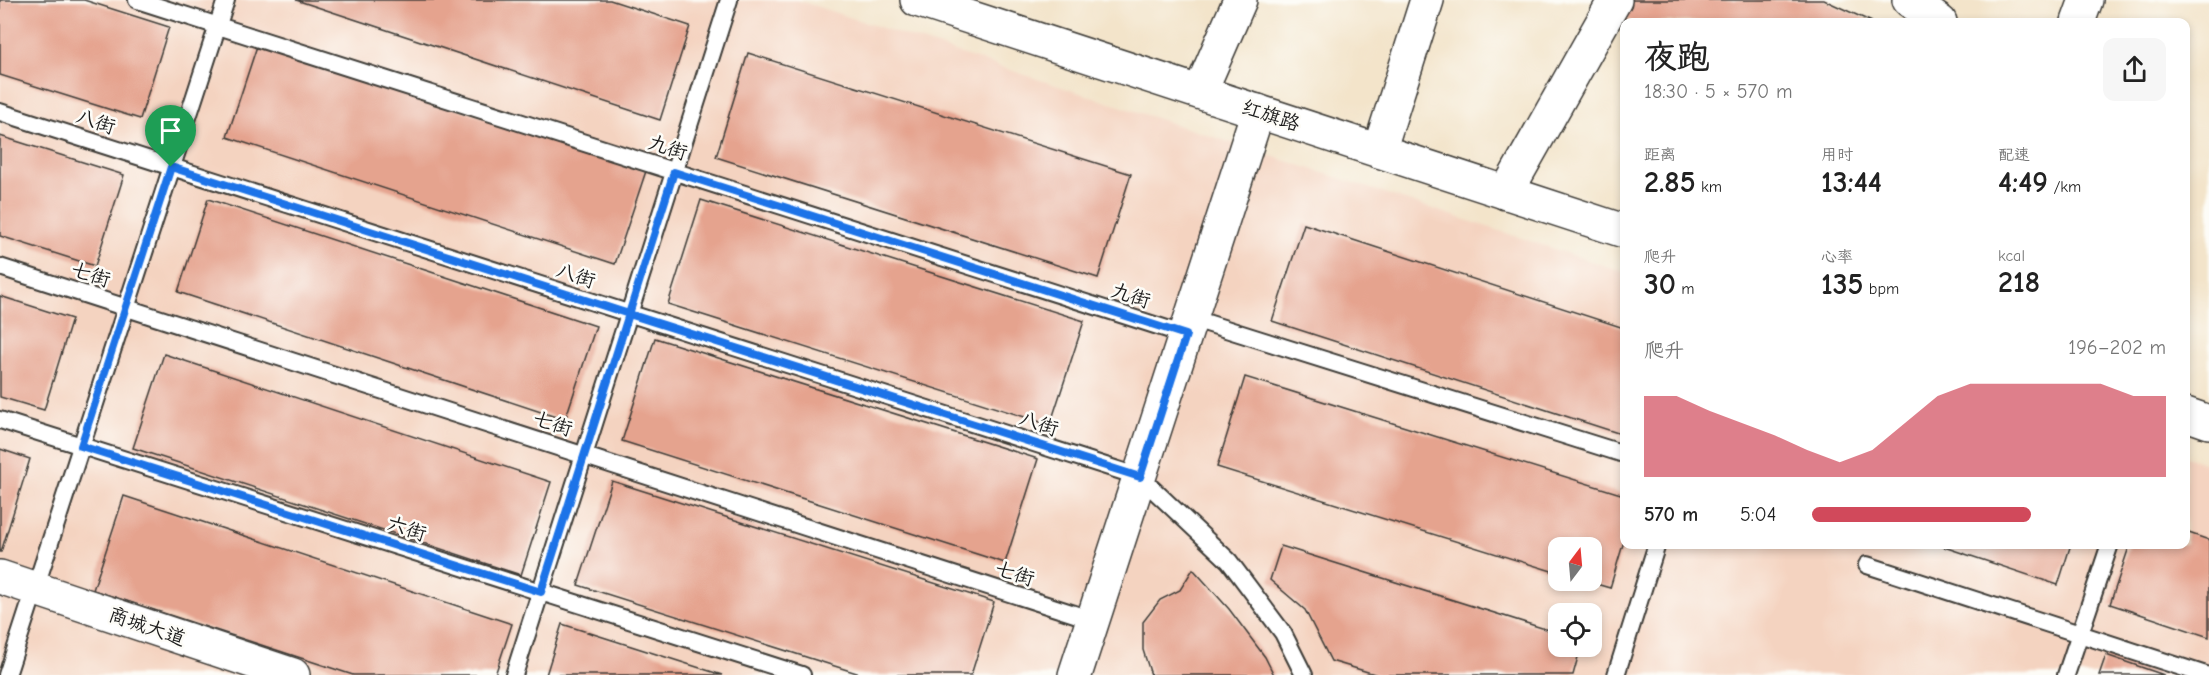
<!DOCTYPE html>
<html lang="zh">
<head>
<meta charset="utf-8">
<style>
	body { margin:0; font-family:"Comic Neue","LXGW WenKai TC",sans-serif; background:#f6f6f6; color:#222; height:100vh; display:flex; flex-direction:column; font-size:22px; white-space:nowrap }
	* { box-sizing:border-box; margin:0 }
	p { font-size:20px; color:#767676 }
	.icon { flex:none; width:33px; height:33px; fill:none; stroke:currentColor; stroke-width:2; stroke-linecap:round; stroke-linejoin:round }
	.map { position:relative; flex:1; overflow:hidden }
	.drawer { position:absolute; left:1620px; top:18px; width:570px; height:531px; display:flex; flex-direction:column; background:#fff; border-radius:12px; box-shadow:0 3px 9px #0003 }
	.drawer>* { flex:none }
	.needle { width:39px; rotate:16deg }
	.fabs { position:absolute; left:1548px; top:537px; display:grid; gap:12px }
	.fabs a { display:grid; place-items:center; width:54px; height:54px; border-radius:12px; background:#fff; box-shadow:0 3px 9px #0003; font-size:30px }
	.pin { position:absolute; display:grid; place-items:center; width:51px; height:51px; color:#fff; margin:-62px -26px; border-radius:50% 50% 50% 0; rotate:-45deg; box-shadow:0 0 6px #0007 }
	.pin .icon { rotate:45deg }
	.round { display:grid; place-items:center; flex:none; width:63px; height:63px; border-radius:12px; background:#f6f6f6 }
	.headline { display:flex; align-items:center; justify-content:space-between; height:102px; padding:0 24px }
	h1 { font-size:33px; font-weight:800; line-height:45px }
	.figures { display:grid; grid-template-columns:repeat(3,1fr); gap:9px; height:102px; padding:6px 24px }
	.figures div { display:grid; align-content:center }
	.figures b { font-size:30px; font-weight:800 }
	.figures small { font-size:16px; font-weight:400 }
	.figures p { font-size:16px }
	.chart { height:168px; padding:12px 24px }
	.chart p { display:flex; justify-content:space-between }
	.chart svg { width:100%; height:108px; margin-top:6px; fill:#d1495b; opacity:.7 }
	ul { padding:0 24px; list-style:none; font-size:20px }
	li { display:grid; grid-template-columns:96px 72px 1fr; align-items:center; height:45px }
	li i { height:15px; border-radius:8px; background:#d1495b }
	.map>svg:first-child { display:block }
	.built { fill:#f4d3c0; fill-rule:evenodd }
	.building { fill:#e5a38e }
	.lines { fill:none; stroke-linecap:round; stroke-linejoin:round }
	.service-casing { stroke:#3c3a36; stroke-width:20 }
	.minor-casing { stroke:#3c3a36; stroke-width:36 }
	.tertiary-casing { stroke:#3c3a36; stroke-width:36 }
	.service { stroke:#fff; stroke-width:16 }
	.minor { stroke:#fff; stroke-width:33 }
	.tertiary { stroke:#fff; stroke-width:33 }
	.route-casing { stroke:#fff; stroke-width:12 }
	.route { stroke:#1a73e8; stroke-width:8 }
	.labels { text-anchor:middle; stroke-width:5; stroke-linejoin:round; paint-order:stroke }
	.street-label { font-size:20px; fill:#1c1c1c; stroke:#fdfcf7 }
</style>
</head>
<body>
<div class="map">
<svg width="2209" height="675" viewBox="0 0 2209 675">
	<rect width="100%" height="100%" fill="#fdfcf7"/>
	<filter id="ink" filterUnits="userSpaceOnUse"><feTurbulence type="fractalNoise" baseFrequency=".0167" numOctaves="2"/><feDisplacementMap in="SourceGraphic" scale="12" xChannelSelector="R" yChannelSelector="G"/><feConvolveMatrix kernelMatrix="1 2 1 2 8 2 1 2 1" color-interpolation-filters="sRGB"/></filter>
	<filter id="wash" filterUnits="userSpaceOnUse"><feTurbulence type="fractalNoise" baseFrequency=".008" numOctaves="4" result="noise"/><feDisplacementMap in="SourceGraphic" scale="24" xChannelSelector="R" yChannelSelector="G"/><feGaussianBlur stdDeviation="1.35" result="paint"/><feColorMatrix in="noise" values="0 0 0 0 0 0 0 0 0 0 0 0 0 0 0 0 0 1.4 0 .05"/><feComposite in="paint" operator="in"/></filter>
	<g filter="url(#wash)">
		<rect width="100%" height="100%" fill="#f3e4ca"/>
		<!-- built -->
		<path class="built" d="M0 0H797L1624 272V544H2186V457L2209 465V675H0ZM1558 548H1592V580H1558ZM1558 614H1592V646H1558Z"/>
		<g id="blocks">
			<!-- building -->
			<path class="building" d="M0 0H84L169 27 140 119 0 75Z
				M296 0H610L690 26 660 120Z
				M1632 0H1824L1872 22H1632L1623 18Z
				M258 43 646 171 615 264 227 137Z
				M748 53 1131 174 1098 278 716 157Z
				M0 136 124 175 95 266 0 236Z
				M208 199 596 326 565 420 178 292Z
				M701 200 1084 321 1050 425 668 304Z
				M1304 224 1624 328V435L1272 321Z
				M0 296 72 319 44 410 0 397Z
				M655 338 1038 459 1005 563 622 441Z
				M164 354 551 482 521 575 133 448Z
				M1245 377 1624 495V541L1610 588 1586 581 1592 580V548H1558V573L1217 467Z
				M0 449 30 459 1 552H0Z
				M612 481 994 602 971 675H863L578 585Z
				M124 496 512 624 495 675H353L93 590Z
				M2186 532 2209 540V637L2110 604 2130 544H2186Z
				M1935 544H2071L2058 585Z
				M1281 546 1558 633V646H1581L1573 675H1378L1331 661 1305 610 1270 580Z
				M1193 569 1229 609 1265 657 1274 675H1151L1143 650V622L1160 600 1180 590Z
				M562 624 722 675H546Z
				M2106 655 2164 675H2099Z"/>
		</g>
	</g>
	<g filter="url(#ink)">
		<use href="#blocks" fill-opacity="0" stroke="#3c3a36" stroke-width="1.5"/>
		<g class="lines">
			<defs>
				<path id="service" d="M137 0 1186 335
					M0 112 1140 477 1229 561 1283 633 1304 675
					M0 267 1093 620
					M1191 318 1624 454
					M0 420 802 675
					M1867 565 2206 675
					M7 675 226 0
					M514 675 729 0
					M1616 675 1657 544
					M2066 675 2110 544"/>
				<path id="minor" d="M1909 0 1940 22
					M2078 22 2086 0
					M1200 92 1240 0
					M1379 151 1427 0
					M1506 193 1615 0
					M0 577 293 675
					M1075 675 1258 111"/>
				<path id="tertiary" d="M917 0 1624 231
					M2186 414 2209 422"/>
			</defs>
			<!-- service casing -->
			<use href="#service" class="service-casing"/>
			<!-- minor casing -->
			<use href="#minor" class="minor-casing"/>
			<!-- tertiary casing -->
			<use href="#tertiary" class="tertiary-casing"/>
			<!-- service -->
			<use href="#service" class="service"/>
			<!-- minor -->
			<use href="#minor" class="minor"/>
			<!-- tertiary -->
			<use href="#tertiary" class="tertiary"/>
		</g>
	</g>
	<g class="lines" filter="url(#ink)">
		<defs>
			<path id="route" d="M171 167 81 446 541 592 629 314 1140 477 1186 335 674 172 629 314 171 167"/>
		</defs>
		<!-- route casing -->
		<use href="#route" class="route-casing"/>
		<!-- route -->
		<use href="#route" class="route"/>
	</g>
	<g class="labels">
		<!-- street labels -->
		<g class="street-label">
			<text transform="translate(1271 115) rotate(18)" y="7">红旗路</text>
			<text transform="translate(96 121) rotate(18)" y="7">八街</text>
			<text transform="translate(668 147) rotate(18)" y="7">九街</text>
			<text transform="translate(91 274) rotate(18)" y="7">七街</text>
			<text transform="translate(576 275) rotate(18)" y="7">八街</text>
			<text transform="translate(1131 295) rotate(18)" y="7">九街</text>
			<text transform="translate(553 423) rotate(18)" y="7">七街</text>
			<text transform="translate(1039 423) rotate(18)" y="7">八街</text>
			<text transform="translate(407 528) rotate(18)" y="7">六街</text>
			<text transform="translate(1015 573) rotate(18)" y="7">七街</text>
			<text transform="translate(147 626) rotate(19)" y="7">商城大道</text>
		</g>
	</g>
</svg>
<div class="fabs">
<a><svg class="needle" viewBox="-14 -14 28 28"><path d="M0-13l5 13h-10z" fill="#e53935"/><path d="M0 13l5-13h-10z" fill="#767676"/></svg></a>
<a><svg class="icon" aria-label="locate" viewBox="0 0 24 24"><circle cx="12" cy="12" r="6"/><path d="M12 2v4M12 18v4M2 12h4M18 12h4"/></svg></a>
</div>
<div class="pin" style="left:171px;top:167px;background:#1e9e55"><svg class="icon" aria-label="arrive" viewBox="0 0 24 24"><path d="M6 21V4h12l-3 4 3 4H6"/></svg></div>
<section class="drawer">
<div class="headline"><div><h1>夜跑</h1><p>18:30 · 5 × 570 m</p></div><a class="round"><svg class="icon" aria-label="share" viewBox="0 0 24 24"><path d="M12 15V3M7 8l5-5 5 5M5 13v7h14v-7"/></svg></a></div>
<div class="figures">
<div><p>距离</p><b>2.85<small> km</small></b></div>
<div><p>用时</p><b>13:44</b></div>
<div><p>配速</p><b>4:49<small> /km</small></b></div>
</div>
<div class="figures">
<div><p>爬升</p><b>30<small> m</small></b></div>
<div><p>心率</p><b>135<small> bpm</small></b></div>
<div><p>kcal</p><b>218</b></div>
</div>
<div class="chart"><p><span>爬升</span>196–202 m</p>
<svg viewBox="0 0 160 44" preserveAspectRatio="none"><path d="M0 44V11L10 11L20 17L30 22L40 27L50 33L60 38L70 33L80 22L90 11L100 6L110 6L120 6L130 6L140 6L150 11L160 11V44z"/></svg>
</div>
<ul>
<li><b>570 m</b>5:04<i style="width:62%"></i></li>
</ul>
</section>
</div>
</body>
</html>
